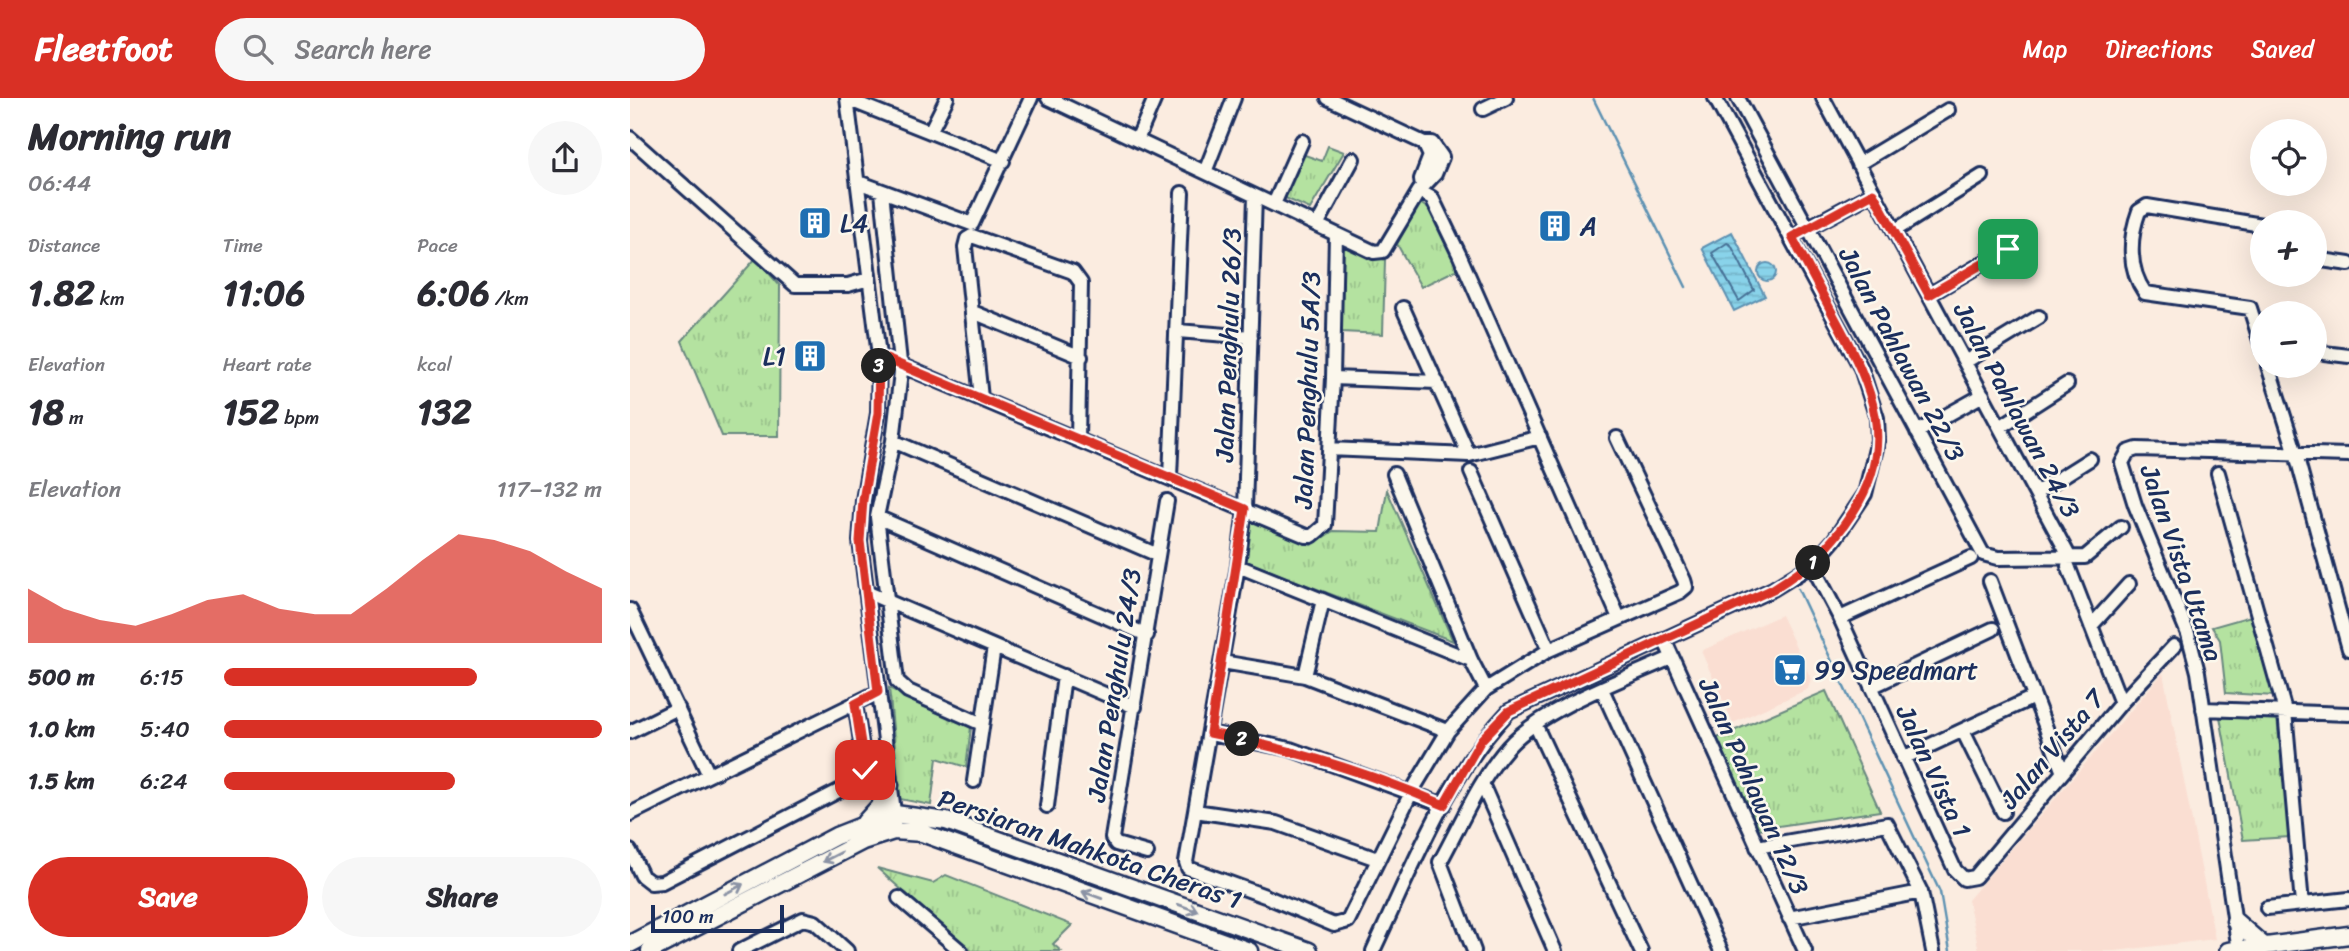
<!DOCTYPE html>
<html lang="en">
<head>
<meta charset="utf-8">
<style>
	body { margin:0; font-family:Sriracha,sans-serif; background:#f7f7f7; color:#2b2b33; height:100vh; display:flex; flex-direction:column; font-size:26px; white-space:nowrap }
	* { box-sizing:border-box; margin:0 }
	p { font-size:23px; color:#7c7c81 }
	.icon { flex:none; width:38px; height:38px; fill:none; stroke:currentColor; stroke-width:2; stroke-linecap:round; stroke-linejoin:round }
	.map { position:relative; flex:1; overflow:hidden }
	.side { display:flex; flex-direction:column; background:#fff; width:630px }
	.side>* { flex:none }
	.fabs { position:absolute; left:1620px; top:21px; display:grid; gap:14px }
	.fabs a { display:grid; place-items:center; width:77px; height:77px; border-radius:50%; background:#fff; box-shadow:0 7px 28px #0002; font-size:35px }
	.scale { position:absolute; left:21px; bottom:18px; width:133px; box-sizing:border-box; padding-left:7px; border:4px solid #1b2f5e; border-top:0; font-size:19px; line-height:24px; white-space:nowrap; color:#1b2f5e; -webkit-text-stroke:5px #fbf7ec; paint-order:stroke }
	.pin { position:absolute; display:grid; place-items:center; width:60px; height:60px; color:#fff; margin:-30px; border-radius:14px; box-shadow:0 4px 10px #0006 }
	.km { position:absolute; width:35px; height:35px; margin:-18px; border-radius:50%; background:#222; color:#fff; font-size:19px; line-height:35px; text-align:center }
	.round { display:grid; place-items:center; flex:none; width:74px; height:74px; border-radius:37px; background:#f7f7f7 }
	.overview { display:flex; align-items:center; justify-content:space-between; height:119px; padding:0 28px }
	h1 { font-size:38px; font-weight:700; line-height:52px }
	.metrics { display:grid; grid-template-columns:repeat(3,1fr); gap:10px; height:119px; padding:7px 28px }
	.metrics div { display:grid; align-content:center }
	.metrics b { font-size:35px; font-weight:700 }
	.metrics small { font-size:19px; font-weight:400 }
	.metrics p { font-size:19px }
	.chart { height:196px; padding:14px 28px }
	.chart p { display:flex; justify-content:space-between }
	.chart svg { width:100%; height:126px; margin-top:7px; fill:#d93025; opacity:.7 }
	.cta { display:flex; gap:14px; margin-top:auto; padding:14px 28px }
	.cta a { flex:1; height:80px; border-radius:42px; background:#d93025; color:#fff; font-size:28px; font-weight:700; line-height:80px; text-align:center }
	.cta a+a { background:#f7f7f7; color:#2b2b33 }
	ul { padding:0 28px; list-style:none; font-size:23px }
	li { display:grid; grid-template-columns:112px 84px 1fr; align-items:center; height:52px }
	li i { height:18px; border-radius:9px; background:#d93025 }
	header { display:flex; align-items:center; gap:42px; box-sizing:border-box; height:98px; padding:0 35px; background:#d93025; color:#fff }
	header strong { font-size:33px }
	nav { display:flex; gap:38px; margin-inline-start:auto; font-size:24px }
	.search { width:490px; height:63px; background:#f7f7f7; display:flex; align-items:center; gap:18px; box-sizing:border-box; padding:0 24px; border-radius:38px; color:#7c7c81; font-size:26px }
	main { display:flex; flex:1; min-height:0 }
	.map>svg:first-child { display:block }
	.built { fill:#faded2 }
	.grass { fill:url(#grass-tufts); stroke:#68887f; stroke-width:2 }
	.water { fill:url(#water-rules); stroke:#5d91b2; stroke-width:2 }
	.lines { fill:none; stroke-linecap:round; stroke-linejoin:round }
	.shore { stroke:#477196; stroke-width:2 }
	.stream { stroke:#5d91b2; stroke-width:2.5 }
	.minor-casing { stroke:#1b2f5e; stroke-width:18 }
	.major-casing { stroke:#1b2f5e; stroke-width:21 }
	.minor { stroke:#fbf7ec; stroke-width:12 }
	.major { stroke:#fbf7ec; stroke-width:16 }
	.oneway { stroke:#8b93a5 }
	.route-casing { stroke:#fff; stroke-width:14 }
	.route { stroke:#d93025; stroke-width:9 }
	.labels { text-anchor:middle; stroke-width:5; stroke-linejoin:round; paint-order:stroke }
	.poi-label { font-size:26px; fill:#1b2f5e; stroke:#fbf7ec; text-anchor:start }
	.street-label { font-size:26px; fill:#1b2f5e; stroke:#fbf7ec }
</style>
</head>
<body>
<header>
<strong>Fleetfoot</strong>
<div class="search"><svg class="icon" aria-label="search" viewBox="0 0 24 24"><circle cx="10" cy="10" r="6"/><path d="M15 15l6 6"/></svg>Search here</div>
<nav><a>Map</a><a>Directions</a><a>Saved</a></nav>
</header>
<main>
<section class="side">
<div class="overview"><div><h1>Morning run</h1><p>06:44</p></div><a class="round"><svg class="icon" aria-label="share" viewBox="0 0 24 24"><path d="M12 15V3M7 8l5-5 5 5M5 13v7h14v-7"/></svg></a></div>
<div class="metrics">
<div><p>Distance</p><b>1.82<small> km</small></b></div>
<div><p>Time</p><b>11:06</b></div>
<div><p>Pace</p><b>6:06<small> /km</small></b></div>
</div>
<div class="metrics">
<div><p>Elevation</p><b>18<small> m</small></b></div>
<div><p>Heart rate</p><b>152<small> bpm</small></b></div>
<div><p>kcal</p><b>132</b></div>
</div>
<div class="chart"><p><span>Elevation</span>117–132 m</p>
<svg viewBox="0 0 160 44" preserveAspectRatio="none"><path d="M0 44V25L10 32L20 36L30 38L40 34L50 29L60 27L70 32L80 34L90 34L100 25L110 15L120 6L130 8L140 12L150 19L160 25V44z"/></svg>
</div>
<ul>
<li><b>500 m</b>6:15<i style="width:67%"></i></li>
<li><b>1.0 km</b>5:40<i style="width:100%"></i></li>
<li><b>1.5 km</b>6:24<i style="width:61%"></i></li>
</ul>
<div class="cta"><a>Save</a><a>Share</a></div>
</section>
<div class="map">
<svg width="1719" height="853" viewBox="0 0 1719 853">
	<defs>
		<pattern id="grass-tufts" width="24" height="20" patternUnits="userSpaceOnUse" patternTransform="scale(1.75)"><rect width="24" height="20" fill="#b4e2a0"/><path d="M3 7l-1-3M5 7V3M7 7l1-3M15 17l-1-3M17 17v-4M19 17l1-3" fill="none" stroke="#9ac28c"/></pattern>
		<pattern id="water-rules" width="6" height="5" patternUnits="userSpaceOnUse" patternTransform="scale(1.75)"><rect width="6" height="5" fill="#89d3ea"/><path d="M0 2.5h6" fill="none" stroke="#76b5cb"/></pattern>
	</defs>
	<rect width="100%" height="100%" fill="#fbece0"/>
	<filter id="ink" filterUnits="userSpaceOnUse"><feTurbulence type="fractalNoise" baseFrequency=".0143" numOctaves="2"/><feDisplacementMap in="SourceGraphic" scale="14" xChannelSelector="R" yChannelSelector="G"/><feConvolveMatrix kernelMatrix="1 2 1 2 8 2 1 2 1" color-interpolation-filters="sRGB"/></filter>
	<g filter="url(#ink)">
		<!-- built -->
		<path class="built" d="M1151 517 1181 581 1178 591 1103 625 1071 553Z
			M1533 575 1585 841 1485 853H1349L1338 802Z"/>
		<!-- grass -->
		<path class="grass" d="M698 48 714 54 680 111 653 99 672 56 692 63Z
			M790 105 800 112 830 170 791 189 767 146Z
			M714 145 755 162 753 236 711 234Z
			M126 160 150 188 149 338H92L52 243Z
			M757 392 823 543 614 463 622 421 681 447 703 433 750 434Z
			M1621 518 1644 598 1596 595 1590 542 1582 529Z
			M259 590 341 629 336 669 307 660 301 707 270 701Z
			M1196 593 1250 713 1129 731 1087 640Z
			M1590 619 1647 620 1660 739 1613 742Z
			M247 770 303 785 316 777 442 827 423 846 431 853H341Z"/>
		<!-- water -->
		<path class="water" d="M1102 134 1135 198 1104 213 1072 150Z
			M1128 174a9 9 0 1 1 18 0a9 9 0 1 1-18 0Z"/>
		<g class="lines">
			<!-- shore -->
			<path class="shore" d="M1097 145 1101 147 1124 192 1109 203 1082 155Z"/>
			<!-- stream -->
			<path class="stream" d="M963 0 1056 189
				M1168 491 1310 794 1320 853"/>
			<defs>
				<path id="minor" d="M217 0 249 258 248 315 233 402 230 443 265 722
					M418 0 744 154 753 153 789 93 805 76 812 59 802 45H794L698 0
					M1108 0 1353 456 1368 460 1455 459 1491 429
					M1193 0 1440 460
					M217 1 373 63
					M853 11 876 0
					M300 34 317 0
					M0 40 165 187H218L239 181
					M507 42 525 0
					M1228 66 1318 12
					M575 74 604 0
					M228 84 342 126 401 0
					M792 89 791 81 800 58 794 45
					M789 93 802 100 829 156 989 520
					M252 94 271 274 263 343 247 419 267 583 278 593 352 626
					M625 98 615 411 608 468 556 764 558 770 635 798 704 827 718 823 782 693 818 633 856 591 919 552 1050 494 1056 489 1054 482 987 340
					M644 106 672 43
					M687 127 723 61
					M1632 127 1517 108 1509 113C1499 140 1498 171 1515 195L1620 210 1633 252
					M1172 133 1243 95
					M1264 133 1352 78
					M1685 161 1719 166
					M1299 197 1382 148
					M773 210 839 357
					M343 214 451 259
					M548 233 621 239
					M1694 255 1719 258
					M249 258 676 438H682L695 427 703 280 706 136
					M1335 264 1409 219
					M1638 268 1666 356 1719 551
					M703 280 807 284
					M351 300 335 149 337 141 342 138 443 174 451 185 448 341
					M1370 329 1437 286
					M1287 334 1353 297
					M263 343 528 457
					M699 351 839 357 910 339
					M841 374 919 552
					M1588 375 1655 613 1672 806
					M764 376 841 562 856 591
					M540 379 552 95
					M1406 395 1460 361
					M247 419 517 537
					M1182 467 1210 520 1325 772 1334 781 1345 779 1491 605 1544 548
					M608 468 841 562
					M1438 468 1491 605
					M1360 483 1432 672
					M236 494 505 609
					M0 512 79 677
					M1210 520 1341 460
					M1461 528 1499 486
					M1034 541 1175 853
					M592 564 675 578 818 633
					M675 578 693 502
					M1241 589 1363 531
					M972 591 1091 853
					M1573 611 1719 616
					M905 626 1011 853
					M1333 633 1373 714
					M0 634 48 610
					M580 635 660 651 814 707
					M1273 660 1404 599
					M344 683 364 549
					M853 688 925 853
					M417 708 434 578
					M565 713 646 725 747 761
					M0 716 248 594
					M1127 749 1257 726 1291 794 1303 853
					M0 753 12 778 21 785 32 784 230 682 235 669 225 605
					M517 755 486 746 482 740 537 403
					M810 764C831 726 849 682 878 649 911 611 994 581 1041 560
					M810 764 844 853
					M269 800 331 853
					M1637 810 1719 801
					M1159 820 1291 794
					M109 853 173 821 185 824 217 853
					M743 853C782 771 816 679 879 613L1143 491 1182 467 1204 442 1235 396 1248 342 1247 320 1231 270 1085 0
					M1609 853 1568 574 1558 536 1505 407 1492 365 1498 354 1507 351 1719 357"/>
				<path id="major" d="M235 724 254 703 260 687
					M1605 823 1634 848
					M0 846 206 738 239 725 265 716 316 723 679 853
					M20 853 233 743 264 733 292 735 619 853
					M1598 853 1719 837"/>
			</defs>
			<!-- minor casing -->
			<use href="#minor" class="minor-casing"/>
			<!-- major casing -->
			<use href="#major" class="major-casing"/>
			<!-- minor -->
			<use href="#minor" class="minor"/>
			<!-- major -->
			<use href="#major" class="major"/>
		</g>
		<!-- one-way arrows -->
		<defs><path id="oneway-shaft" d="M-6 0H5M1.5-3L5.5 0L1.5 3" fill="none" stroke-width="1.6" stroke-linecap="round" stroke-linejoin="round" transform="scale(1.75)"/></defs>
		<g class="oneway">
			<use href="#oneway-shaft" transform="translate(202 759) rotate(153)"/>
			<use href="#oneway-shaft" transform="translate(104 791) rotate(-28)"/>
			<use href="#oneway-shaft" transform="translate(462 797) rotate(-160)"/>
			<use href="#oneway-shaft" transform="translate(558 810) rotate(20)"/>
		</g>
	</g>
	<g class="lines" filter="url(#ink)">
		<defs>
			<path id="route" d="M235 672 225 606 248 594 230 443 233 402 248 315 249 258 615 411 580 635C661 651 738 674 814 707L851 642 879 613 1143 491C1180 468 1199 451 1223 414 1268 345 1242 289 1207 224 1192 196 1177 167 1162 139L1243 95 1299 197 1378 151"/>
		</defs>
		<!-- route casing -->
		<use href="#route" class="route-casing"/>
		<!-- route -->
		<use href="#route" class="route"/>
	</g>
	<!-- icons -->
	<defs>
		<symbol id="building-square" viewBox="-11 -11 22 22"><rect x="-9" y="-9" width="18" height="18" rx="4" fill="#1f6fb2" stroke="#fbf7ec"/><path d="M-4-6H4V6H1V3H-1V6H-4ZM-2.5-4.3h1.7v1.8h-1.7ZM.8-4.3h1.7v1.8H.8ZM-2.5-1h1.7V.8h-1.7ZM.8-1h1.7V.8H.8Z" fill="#fff"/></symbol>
		<symbol id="supermarket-square" viewBox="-11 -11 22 22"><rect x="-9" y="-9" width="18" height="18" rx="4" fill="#1f6fb2" stroke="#fbf7ec"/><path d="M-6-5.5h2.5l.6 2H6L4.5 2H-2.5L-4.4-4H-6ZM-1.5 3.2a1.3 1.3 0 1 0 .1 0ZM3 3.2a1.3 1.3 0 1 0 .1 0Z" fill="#fff"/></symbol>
	</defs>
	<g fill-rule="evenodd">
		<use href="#building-square" x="166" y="106" width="38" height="38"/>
		<use href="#building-square" x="906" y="109" width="38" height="38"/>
		<use href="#building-square" x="161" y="239" width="38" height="38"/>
		<use href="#supermarket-square" x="1141" y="553" width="38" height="38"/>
	</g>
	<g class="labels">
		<!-- poi labels -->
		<g class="poi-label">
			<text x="210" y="134">L4</text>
			<text x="950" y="137">A</text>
			<text x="156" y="267" text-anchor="end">L1</text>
			<text x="1184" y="581">99 Speedmart</text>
		</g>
		<!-- street labels -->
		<g class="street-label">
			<text transform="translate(598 247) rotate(-88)" y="9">Jalan Penghulu 26/3</text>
			<text transform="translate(1272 256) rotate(62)" y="9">Jalan Pahlawan 22/3</text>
			<text transform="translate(677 292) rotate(-88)" y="9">Jalan Penghulu 5A/3</text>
			<text transform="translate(1387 312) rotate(62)" y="9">Jalan Pahlawan 24/3</text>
			<text transform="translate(1552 465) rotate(71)" y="9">Jalan Vista Utama</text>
			<text transform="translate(484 587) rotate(-81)" y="9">Jalan Penghulu 24/3</text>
			<text transform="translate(1422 651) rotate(-50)" y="9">Jalan Vista 7</text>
			<text transform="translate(1304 673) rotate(65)" y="9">Jalan Vista 1</text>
			<text transform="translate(1124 688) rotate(66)" y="9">Jalan Pahlawan 12/3</text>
			<text transform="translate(460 751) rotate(19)" y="9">Persiaran Mahkota Cheras 1</text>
		</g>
	</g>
</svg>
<div class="fabs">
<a><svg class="icon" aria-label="locate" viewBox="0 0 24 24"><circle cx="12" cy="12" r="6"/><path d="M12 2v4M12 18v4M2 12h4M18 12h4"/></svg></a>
<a>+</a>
<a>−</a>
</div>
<div class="scale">100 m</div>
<div class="pin" style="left:1378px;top:151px;background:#1e9e55"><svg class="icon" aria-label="arrive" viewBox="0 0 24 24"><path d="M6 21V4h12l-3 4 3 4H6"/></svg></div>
<div class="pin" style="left:235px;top:672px;background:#d93025"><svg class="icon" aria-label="check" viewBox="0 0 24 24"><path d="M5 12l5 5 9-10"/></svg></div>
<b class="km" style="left:1183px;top:465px">1</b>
<b class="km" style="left:612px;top:641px">2</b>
<b class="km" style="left:249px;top:268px">3</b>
</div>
</main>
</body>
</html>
